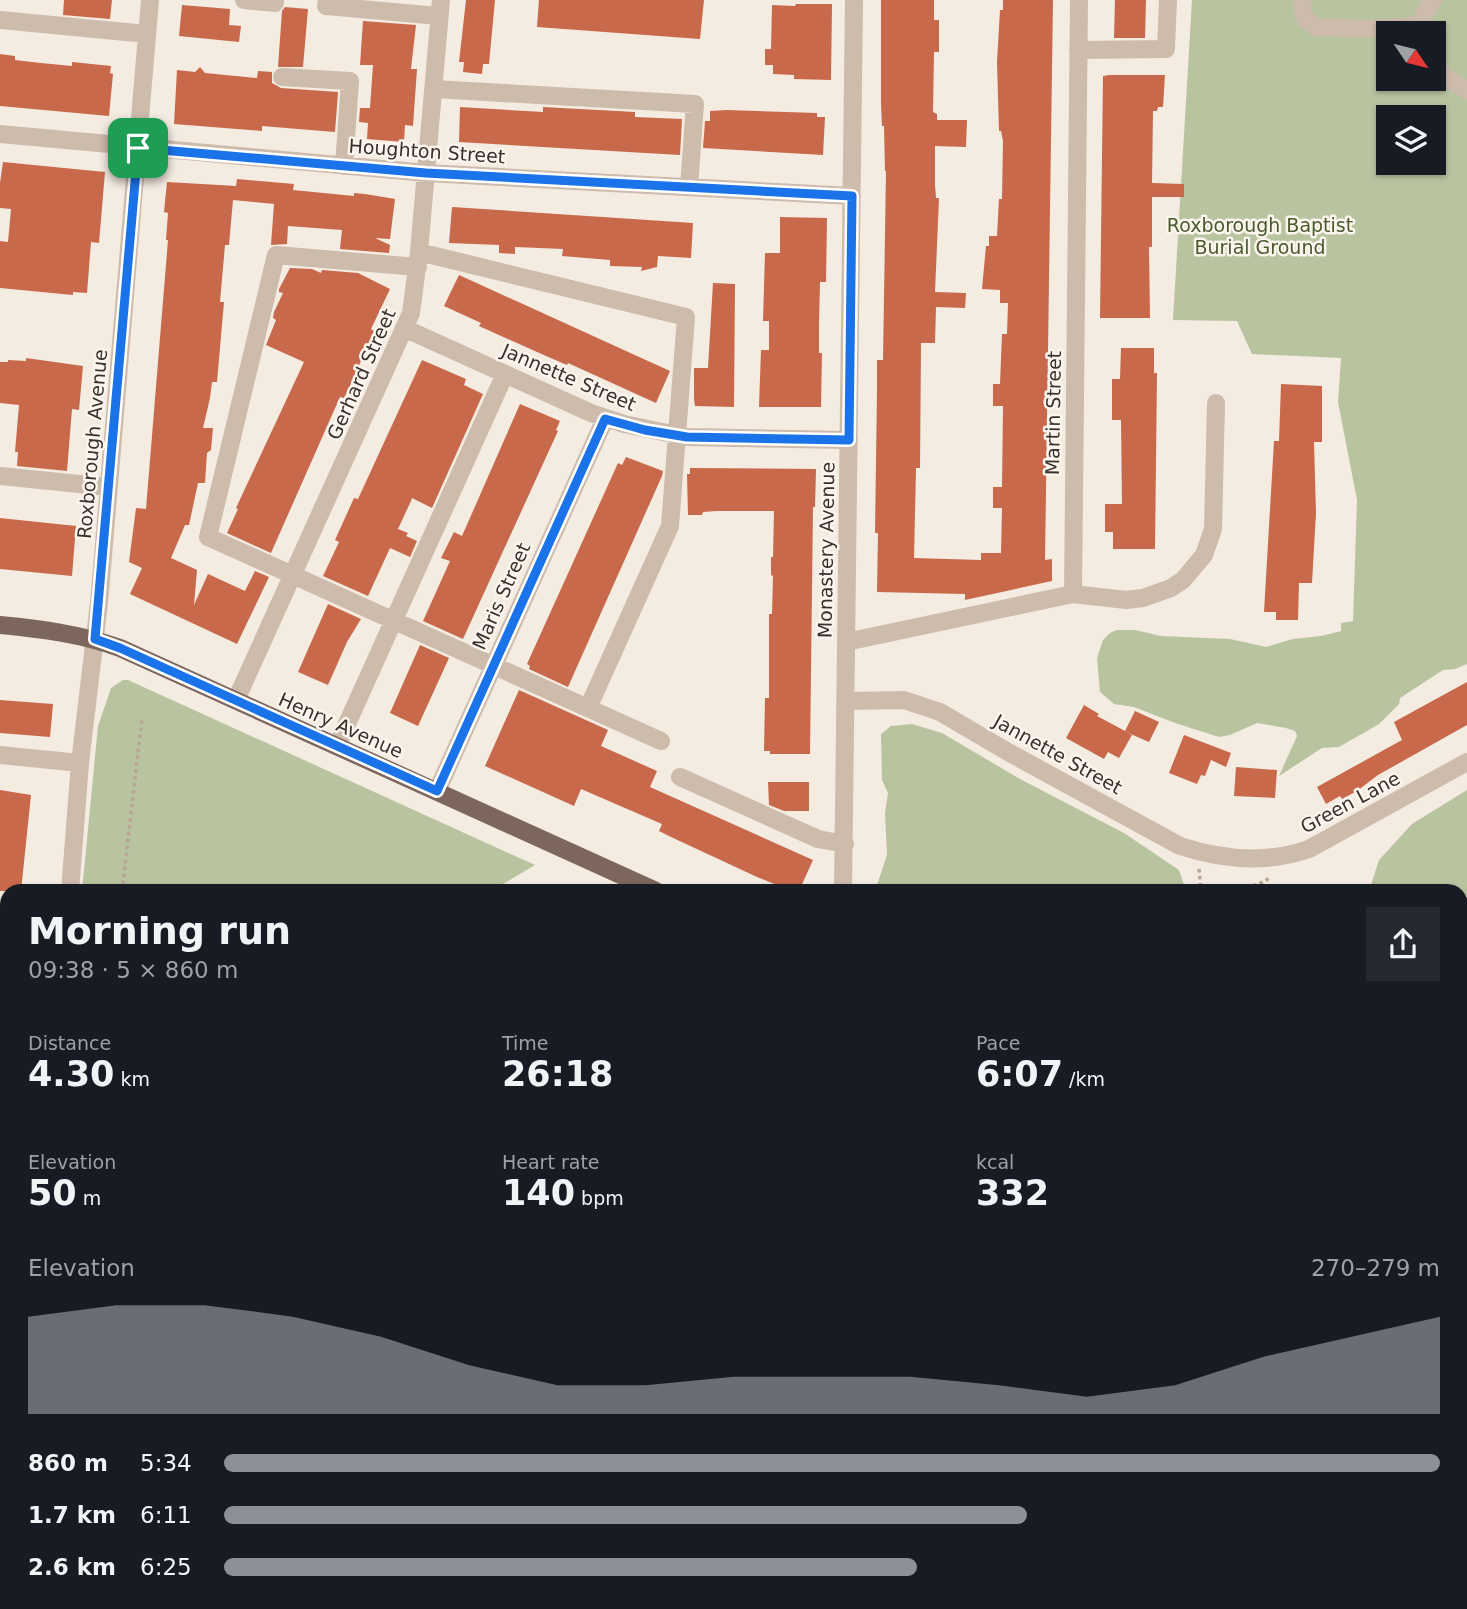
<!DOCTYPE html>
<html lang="en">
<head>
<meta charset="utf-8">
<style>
	body { margin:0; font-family:"DejaVu Sans",sans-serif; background:#242831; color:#f1f3f6; height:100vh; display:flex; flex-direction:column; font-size:26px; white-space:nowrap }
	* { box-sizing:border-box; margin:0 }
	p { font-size:23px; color:#9ea1a6 }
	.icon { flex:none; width:38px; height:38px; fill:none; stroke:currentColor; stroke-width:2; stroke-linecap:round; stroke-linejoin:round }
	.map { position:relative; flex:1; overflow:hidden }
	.details { position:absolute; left:0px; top:884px; width:1468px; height:726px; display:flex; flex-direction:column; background:#171b24; border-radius:21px 21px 0 0; box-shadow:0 2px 5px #0004 }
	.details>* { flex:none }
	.needle { width:46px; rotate:125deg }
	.buttons { position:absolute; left:1376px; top:21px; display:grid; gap:14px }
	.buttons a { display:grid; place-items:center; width:70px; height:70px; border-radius:0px; background:#171b24; box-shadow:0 2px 5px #0004; font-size:35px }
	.pin { position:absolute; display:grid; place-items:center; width:60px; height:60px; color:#fff; margin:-30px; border-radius:14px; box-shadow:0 4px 10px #0006 }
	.round { display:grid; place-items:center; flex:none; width:74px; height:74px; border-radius:0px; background:#242831 }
	.headline { display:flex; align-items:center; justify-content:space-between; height:119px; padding:0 28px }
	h1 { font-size:38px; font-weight:700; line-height:52px }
	.figures { display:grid; grid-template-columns:repeat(3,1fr); gap:10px; height:119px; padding:7px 28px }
	.figures div { display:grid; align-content:center }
	.figures b { font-size:35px; font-weight:700 }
	.figures small { font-size:19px; font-weight:400 }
	.figures p { font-size:19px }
	.chart { height:196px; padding:14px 28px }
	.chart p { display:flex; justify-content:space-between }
	.chart svg { width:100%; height:126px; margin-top:7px; fill:#8c9099; opacity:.7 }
	ul { padding:0 28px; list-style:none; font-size:23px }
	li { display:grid; grid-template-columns:112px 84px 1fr; align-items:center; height:52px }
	li i { height:18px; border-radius:9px; background:#8c9099 }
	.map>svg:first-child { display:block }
	.green { fill:#b8c4a0; fill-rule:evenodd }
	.building { fill:#c8694b }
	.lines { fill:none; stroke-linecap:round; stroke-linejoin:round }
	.path { stroke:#b9a596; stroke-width:3.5; stroke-dasharray:3.5 3.5; stroke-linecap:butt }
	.minor { stroke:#cdbbac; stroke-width:18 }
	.major { stroke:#7d675c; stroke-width:18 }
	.route-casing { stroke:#fff; stroke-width:14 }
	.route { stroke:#1a73e8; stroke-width:9 }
	.labels { text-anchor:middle; stroke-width:5; stroke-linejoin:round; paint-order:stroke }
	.street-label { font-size:19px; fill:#3b302b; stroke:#fbf5ee }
	.park-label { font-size:19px; fill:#4a5a2e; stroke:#fbf5ee }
</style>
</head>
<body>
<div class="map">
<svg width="1467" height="1609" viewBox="0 0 1467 1609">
	<rect width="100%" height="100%" fill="#f4ebe1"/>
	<!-- green -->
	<path class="green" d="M1192 0H1467V664L1455 669 1443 670 1400 698 1399 704 1379 724 1339 747 1322 748 1279 776 1297 736 1295 731 1286 728 1257 723 1230 735 1219 737 1175 723 1134 707 1114 704 1100 692 1097 658 1103 640 1110 633 1117 630H1135L1161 636 1230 639 1266 647 1293 639 1321 636 1341 631V623L1353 621 1357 500 1338 402 1341 358 1252 354 1237 321 1173 320ZM1388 33H1433V79H1388ZM1388 117H1433V163H1388Z
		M123 680H128L535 865 503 884 516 891H82L98 726 111 688Z
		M912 724 942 733 1020 779 1124 833 1179 870 1186 891H875L887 855 885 813 888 793 882 780 881 734 891 726Z
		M1467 790V895L1461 902V891H1369L1379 860 1412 824Z
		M1461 1014 1467 1021V1103L1461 1101Z
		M1461 1182 1467 1184V1609H1084L1074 1603H1461Z
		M0 1267 7 1268V1603H618L607 1609H0Z
		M659 1603H1035L1046 1609H647Z"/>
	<!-- building -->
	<path class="building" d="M64 0H112L110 19 63 15Z
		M466 0H495L489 64H483L482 74 463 72 464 62H459Z
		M539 0H704L700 39 537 27Z
		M881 0H934V20H939V52H934L933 112 937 114V120H967L966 147 935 146V185L936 198H939L935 292 966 293 965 308 936 307 935 343H921L920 468H916L914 558 981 560V553H1001L1002 508H993V487H1002L1003 406H993V384H1000L1002 334H1007L1008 303H1000V290L982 289 986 246H989V236H997L999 199H1002L1003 141 1001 131H999L997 62 1000 10H1003V0H1053L1045 560 1052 559V581L965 600V594L877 592 878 533H875L877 390V360H883L886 171H885L884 126H882L881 104Z
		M1115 0H1146L1145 38H1114Z
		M796 4H832L831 80 794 79V75L773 74V65H765V49H771L772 5 795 6Z
		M182 5 230 9 229 25 241 26 239 42 179 36Z
		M285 7 308 9 303 67H278L282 11Z
		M363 21 416 25 411 69H417L413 126 405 125 404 142 367 139 368 123 359 122 360 108H370L373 65H360Z
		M0 54 15 56V60L41 63 72 66V62L111 66 110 73 113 74 109 116 0 106Z
		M200 67 205 73 257 78 258 71 272 72V83L281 88 338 92 335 132 262 126V131L174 124 177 70 195 72Z
		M1109 75H1165L1163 107H1158L1157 111H1153L1152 183 1184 184V197H1152V247H1149L1150 318H1100L1103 76Z
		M460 107 543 112V107L635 112V117L682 119 680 155 459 142Z
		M727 110 817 113V117H825L823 155 703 148 705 121H710V111Z
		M3 162 105 172 99 243 91 242 87 293 73 292V295L0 288V241L8 242 11 209 0 208V183Z
		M237 179 294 184 293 190 354 196V193L365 194 395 199 390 239 375 238 390 245 389 253 340 249 342 230 288 226 287 244 271 245 274 204 233 200 229 245H225L220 302H224L217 382H212L210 398 203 428H213L211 450 207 453 205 483H198L189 525H185L171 558 197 570 194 605 208 574 245 591 255 571 269 577 237 644 130 594 142 568 129 562 136 508 146 509 168 240H166L168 213 164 212 167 182 236 186Z
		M452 207 693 223 691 258 658 256 657 267 641 271 642 267 610 266V260L562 256 563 249 515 247V254L499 253V245L449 243Z
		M780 217 827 218 826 282H820L819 325V353H822L821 407H759L761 350H769V321H763L765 253H780Z
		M290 268 312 269 321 273 322 270 358 273 390 289 371 329 374 331 350 386 344 398 340 397 271 553 227 533 238 509 236 508 304 362 266 345 276 320 273 318 274 312 283 293 279 292V289Z
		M459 275 670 371 656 403 568 363 567 365 546 356 479 326 481 323 444 306Z
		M713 283 735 284 734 407 695 406 694 399V368H708Z
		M1121 348H1154V373H1157L1155 549H1113V532H1105V504H1122L1121 420H1112V379H1120Z
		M26 358 83 366 79 410 72 409 67 471 17 466 18 452H15L19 405 0 403V362H8V360L26 361Z
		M422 360 466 379 464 385 483 394 432 508 412 498 411 501 398 529 408 533 406 536 417 541 410 557 390 548 368 596 323 576 339 542 335 540 354 498 358 499Z
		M1281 384 1322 386V442H1314L1316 513 1312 583H1299L1298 620H1276V612H1264L1274 441H1279Z
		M520 404 560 421 556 430 558 431 463 639 423 621 450 561 441 558 454 532 462 536Z
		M626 457 663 471 662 476 568 687 529 669 530 666 527 664 618 463 622 465Z
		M690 468 816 469 815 507H813L810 754H770V751H764L765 698H769V614H772L773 576 771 575V557H773L774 511H716L703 512 702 515H688L687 474H690Z
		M0 518 76 526 72 576 0 569Z
		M328 604 361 619 347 642 328 685 298 672Z
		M420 645 449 658 418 726 390 713Z
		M1467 682V725L1378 775 1357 791 1342 799 1340 796 1326 804 1317 787 1402 740 1394 722Z
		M519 690 608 730 601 746 657 771 650 787 813 860 799 891H792L757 877 671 837 659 831 662 824 581 789 574 806 485 766Z
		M0 700 53 704 50 737 0 733Z
		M1084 705 1099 714 1097 716 1125 731 1135 711 1159 722 1149 742 1126 732 1132 735 1119 758 1108 752 1104 759 1066 738Z
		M1184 735 1231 753 1226 767 1211 760 1205 776 1201 775 1197 784 1169 773Z
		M1236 767 1277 770 1275 798 1234 796Z
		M768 782H809V811H784L769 805Z
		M0 790 31 795 21 891H0Z"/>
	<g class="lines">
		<!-- path -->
		<path class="path" d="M1199 869 1201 891
			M122 891 142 718
			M1240 891 1266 881 1269 877
			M0 1340 7 1320
			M0 1552 7 1516
			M1461 1576 1467 1574
			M0 1594 7 1596
			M1055 1603 1065 1609
			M157 1609 158 1603
			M630 1609 642 1603"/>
		<!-- minor -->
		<path class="minor" d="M244 0 275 3V0
			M327 0 326 6 439 16
			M1303 0 1302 9 1306 20 1316 27 1374 29 1422 25
			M0 20 147 34
			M1422 33 1425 12 1433 0
			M1078 50 1166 49 1168 0
			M1433 62 1446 77 1467 90
			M282 77 350 81 344 166
			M434 89 695 104 689 187
			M0 134 426 173 852 196
			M419 252 686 317 670 526 588 708
			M418 267 276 255 208 537 661 741
			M406 329 591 413 624 424 687 437 849 440
			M0 476 109 487
			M1073 594 1079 0
			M846 642 1073 594 1126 600 1143 598 1171 588 1183 580 1204 555 1213 529 1216 403
			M236 700 411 313 419 252 441 0
			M847 701 904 700 940 712 1008 752 1180 846C1223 860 1266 864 1309 849L1467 762
			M337 746 505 374
			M0 755 80 763
			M680 777 818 839 845 844
			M437 791 605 419
			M70 891 80 763 99 603 150 0
			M843 891 854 0
			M0 942 7 943
			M0 1143 7 1144
			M0 1243H7"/>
		<!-- major -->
		<path class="major" d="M0 625C41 629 81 634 120 648L656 891
			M1461 1125 1467 1126
			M1461 1151 1467 1153"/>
	</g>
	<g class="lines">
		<defs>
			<path id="route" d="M138 148 426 173 852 196 849 440 687 437 645 430 605 419 437 791 120 648 95 639Z"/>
		</defs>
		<!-- route casing -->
		<use href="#route" class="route-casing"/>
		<!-- route -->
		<use href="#route" class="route"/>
	</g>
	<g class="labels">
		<!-- street labels -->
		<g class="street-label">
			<text transform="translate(427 151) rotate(4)" y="7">Houghton Street</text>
			<text transform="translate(361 374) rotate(-66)" y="7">Gerhard Street</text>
			<text transform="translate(569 377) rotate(23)" y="7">Jannette Street</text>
			<text transform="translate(1053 413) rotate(-89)" y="7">Martin Street</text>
			<text transform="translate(92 444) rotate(-85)" y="7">Roxborough Avenue</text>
			<text transform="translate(826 550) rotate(-89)" y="7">Monastery Avenue</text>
			<text transform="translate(501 596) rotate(-66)" y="7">Maris Street</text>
			<text transform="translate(341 725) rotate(24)" y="7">Henry Avenue</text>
			<text transform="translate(1058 754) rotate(29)" y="7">Jannette Street</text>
			<text transform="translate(1350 802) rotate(-28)" y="7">Green Lane</text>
		</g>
		<!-- park labels -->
		<g class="park-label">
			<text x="1260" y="232">Roxborough Baptist<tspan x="1260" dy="22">Burial Ground</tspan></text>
		</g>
	</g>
</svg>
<div class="buttons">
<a><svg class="needle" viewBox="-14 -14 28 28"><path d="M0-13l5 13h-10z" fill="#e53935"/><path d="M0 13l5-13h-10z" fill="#9ea1a6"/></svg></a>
<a><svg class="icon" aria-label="layers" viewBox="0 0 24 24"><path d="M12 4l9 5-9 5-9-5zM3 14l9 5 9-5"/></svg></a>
</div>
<div class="pin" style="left:138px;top:148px;background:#1e9e55"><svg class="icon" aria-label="arrive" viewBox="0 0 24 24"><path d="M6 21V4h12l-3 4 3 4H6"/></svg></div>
<section class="details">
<div class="headline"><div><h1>Morning run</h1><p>09:38 · 5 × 860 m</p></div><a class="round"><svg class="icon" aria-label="share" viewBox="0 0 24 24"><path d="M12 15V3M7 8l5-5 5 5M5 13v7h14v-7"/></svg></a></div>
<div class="figures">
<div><p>Distance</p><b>4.30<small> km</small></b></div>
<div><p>Time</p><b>26:18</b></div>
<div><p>Pace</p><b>6:07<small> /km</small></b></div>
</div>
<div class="figures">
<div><p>Elevation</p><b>50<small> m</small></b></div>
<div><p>Heart rate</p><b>140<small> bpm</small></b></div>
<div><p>kcal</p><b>332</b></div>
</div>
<div class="chart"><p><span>Elevation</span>270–279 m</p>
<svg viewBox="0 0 160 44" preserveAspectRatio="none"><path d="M0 44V10L10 6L20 6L30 10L40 17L50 27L60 34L70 34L80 31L90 31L100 31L110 34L120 38L130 34L140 24L150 17L160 10V44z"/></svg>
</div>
<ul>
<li><b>860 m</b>5:34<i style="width:100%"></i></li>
<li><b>1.7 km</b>6:11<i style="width:66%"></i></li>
<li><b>2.6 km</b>6:25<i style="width:57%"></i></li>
</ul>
</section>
</div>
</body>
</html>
